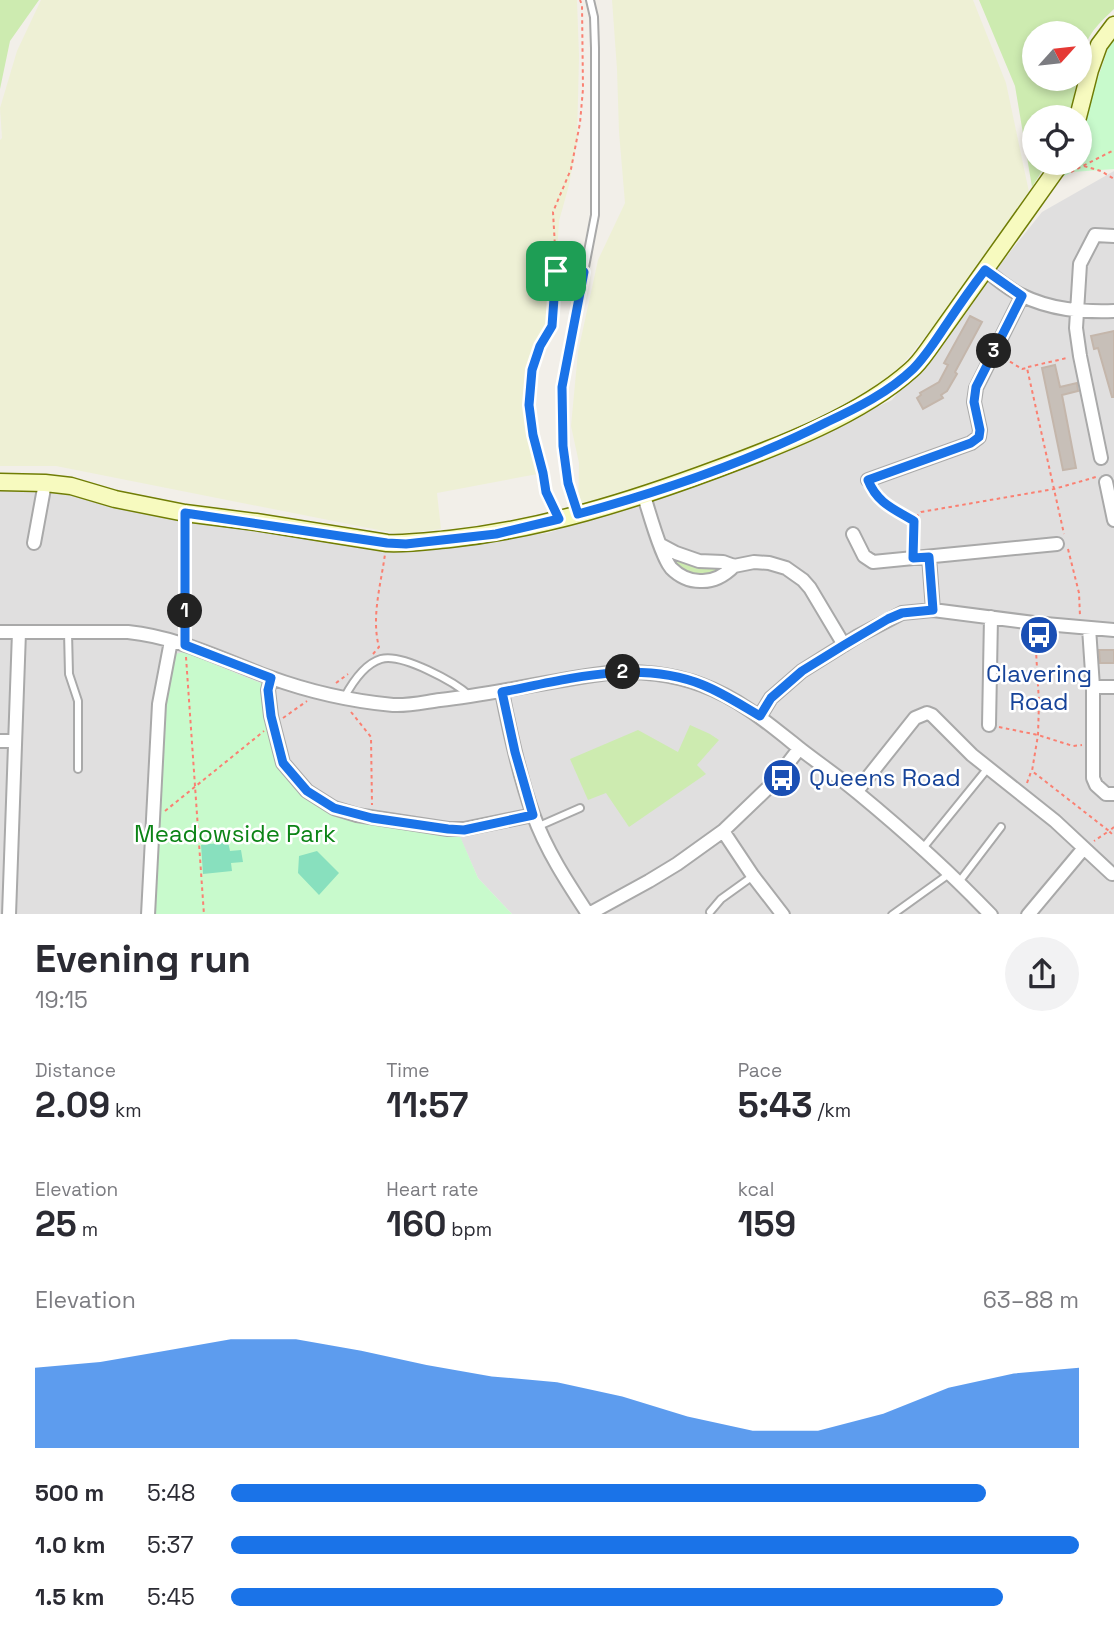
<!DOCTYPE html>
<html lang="en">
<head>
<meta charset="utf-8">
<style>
	body { margin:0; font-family:"Space Grotesk",sans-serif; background:#f2f2f3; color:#2b2b33; height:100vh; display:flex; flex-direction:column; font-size:26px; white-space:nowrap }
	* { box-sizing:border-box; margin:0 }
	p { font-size:23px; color:#7c7c81 }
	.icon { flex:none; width:38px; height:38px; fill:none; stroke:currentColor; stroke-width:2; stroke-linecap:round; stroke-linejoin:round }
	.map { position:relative; height:914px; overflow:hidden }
	.side { display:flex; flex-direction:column; background:#fff; flex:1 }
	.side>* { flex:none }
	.needle { width:46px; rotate:63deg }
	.tools { position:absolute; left:1022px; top:21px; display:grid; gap:14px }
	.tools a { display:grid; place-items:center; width:70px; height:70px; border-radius:50%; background:#fff; box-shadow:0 4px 10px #0003; font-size:35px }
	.pin { position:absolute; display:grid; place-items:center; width:60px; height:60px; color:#fff; margin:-30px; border-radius:14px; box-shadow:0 4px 10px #0006 }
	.km { position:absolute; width:35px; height:35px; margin:-18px; border-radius:50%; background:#222; color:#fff; font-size:19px; line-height:35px; text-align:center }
	.round { display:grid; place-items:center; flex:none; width:74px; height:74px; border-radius:37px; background:#f2f2f3 }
	.overview { display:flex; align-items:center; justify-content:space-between; height:119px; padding:0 35px }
	h1 { font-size:38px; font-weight:700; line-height:52px }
	.figures { display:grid; grid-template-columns:repeat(3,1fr); gap:10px; height:119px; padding:7px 35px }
	.figures div { display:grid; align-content:center }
	.figures b { font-size:35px; font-weight:700 }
	.figures small { font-size:19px; font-weight:400 }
	.figures p { font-size:19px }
	.chart { height:196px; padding:14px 35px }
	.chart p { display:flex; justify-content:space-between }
	.chart svg { width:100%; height:126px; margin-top:7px; fill:#1a73e8; opacity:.7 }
	ul { padding:0 35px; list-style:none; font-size:23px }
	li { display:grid; grid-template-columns:112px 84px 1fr; align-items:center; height:52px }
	li i { height:18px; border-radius:9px; background:#1a73e8 }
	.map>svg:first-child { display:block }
	.residential { fill:#e0dfdf }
	.farmland { fill:#eef0d5 }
	.grass { fill:#cdebb0 }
	.park { fill:#c8facc }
	.pitch { fill:#88e0be }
	.building { fill:#c7bfb8; stroke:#c4b6ab; stroke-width:2 }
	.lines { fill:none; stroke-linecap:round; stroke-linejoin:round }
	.lane-casing { stroke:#a9a9a9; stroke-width:10 }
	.street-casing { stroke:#a9a9a9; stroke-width:16 }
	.secondary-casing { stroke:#707d05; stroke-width:19 }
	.path { stroke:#fa8072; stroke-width:2; stroke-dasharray:3.5 3.5; stroke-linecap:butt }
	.lane { stroke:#fff; stroke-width:6 }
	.street { stroke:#fff; stroke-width:12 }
	.secondary { stroke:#f7fabf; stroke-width:16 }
	.route-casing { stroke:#fff; stroke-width:14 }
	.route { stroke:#1a73e8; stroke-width:9 }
	.labels { text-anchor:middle; stroke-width:5; stroke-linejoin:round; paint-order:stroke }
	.transit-label { font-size:24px; fill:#164399; stroke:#fff }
	.park-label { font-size:24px; fill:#0c8416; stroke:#fff }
</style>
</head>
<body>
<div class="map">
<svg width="1114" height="915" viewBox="0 0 1114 915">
	<rect width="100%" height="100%" fill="#f2efe9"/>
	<!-- residential -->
	<path class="residential" d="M1114 171V914H512L478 878 459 835 150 914 0 915V483L83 493 390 551 548 533 746 468 892 400 1042 212Z"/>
	<!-- farmland -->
	<path class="farmland" d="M41 0H577L579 56 577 141 569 185 559 221 556 271 550 323 526 390 543 473 437 493 441 529 399 534 56 466H0V140L2 138 0 108 17 51Z
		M612 0H973L1006 83 1029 192 1010 233 887 383 739 456 578 514 579 463 571 426 578 352 598 260 625 203 619 132 617 69Z"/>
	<!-- grass -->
	<path class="grass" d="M0 0H39L10 41 0 89Z
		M979 0H1114V9C1094 28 1085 37 1080 65V33H1034V79H1077L1070 117H1034V163H1047L1032 187 1015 86Z
		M669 557 722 566 723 571 712 577 681 573Z
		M690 725 710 734 719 740 697 765 706 774 629 827 606 793 588 800 570 759 638 730 678 752Z"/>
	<!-- park -->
	<path class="park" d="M1114 31V169L1072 172 1052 182 1063 163H1080V130Z
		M184 652 263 684 266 717 281 765 334 812 459 834 478 878 512 914 150 915 164 704 171 662 175 654Z"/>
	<!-- pitch -->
	<path class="pitch" d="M228 842 230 851 241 850 243 862 231 863 232 871 203 874 201 845Z
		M317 851 339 873 319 895 298 873 299 856Z"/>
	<!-- building -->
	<path class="building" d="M970 316 982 322 955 372 957 374 947 391 941 395 943 398 923 409 917 398 921 395 920 393 939 382 948 365 944 363Z
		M1114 331V397H1112L1098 348 1094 349 1091 336Z
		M1055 365 1060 387 1077 383 1078 391 1062 395 1076 468 1063 470 1042 368Z
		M1099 650H1114V663H1100Z"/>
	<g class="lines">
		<defs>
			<path id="lane" d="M556 271 572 270 584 272
				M577 512 568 483 563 446 562 387 595 215V48L594 17 590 0
				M68 632 69 674 78 701V769
				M344 698C352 683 364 664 381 659 402 653 455 682 470 696
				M539 826 580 808
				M923 848 988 768
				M959 882 1001 827
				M710 912 721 899 753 876
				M892 915 949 874"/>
			<path id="street" d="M985 270C996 278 1008 289 1021 295 1051 310 1082 312 1114 311
				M1101 458 1080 356 1076 328 1080 264 1095 235 1114 236
				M868 480 971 443 979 437 980 430 974 402 976 388 1022 296
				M1106 482 1114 520
				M644 496C649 512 661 556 671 568 679 576 689 581 700 581 714 582 725 575 734 566
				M853 534 864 556 873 562 1057 544
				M34 543 45 483
				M661 545 676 553 699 561 723 562 734 566 754 562 769 563 786 568 803 580 810 588 844 645
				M929 557 933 610
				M1089 628 1093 687V778L1096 785 1106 794H1114
				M0 632H128C178 637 223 660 269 677 310 692 350 701 393 705 408 706 425 702 440 700 497 694 552 680 608 673 638 670 673 674 702 685 740 699 768 723 799 748 818 763 839 777 858 793 904 831 950 872 991 915
				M271 678 268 690 271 716 283 763 307 791 334 808 357 815 448 829H464L533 815
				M1093 687H1114
				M502 692C510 733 519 775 533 814 546 850 567 882 588 914
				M760 716 771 698 802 671 858 636 902 613 933 610 1034 623 1114 630
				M989 725 991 617
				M0 741H15
				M857 791 915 718 927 713 932 715 972 755 1055 821 1112 874
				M723 831 753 876 783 915
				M9 915 19 632
				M148 915 159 704 171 641
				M587 915 649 881 677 864 723 831 772 784 799 749
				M1028 915 1084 848"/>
			<path id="secondary" d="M1078 117 1090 70 1099 45 1114 25
				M0 482 45 483 71 486 115 499 185 513 256 522 387 543C408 544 429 541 450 539 542 529 631 501 717 469 779 446 861 415 911 370 917 365 923 357 928 350L1061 163"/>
		</defs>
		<!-- lane casing -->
		<use href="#lane" class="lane-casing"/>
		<!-- street casing -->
		<use href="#street" class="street-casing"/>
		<!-- secondary casing -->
		<use href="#secondary" class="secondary-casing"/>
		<!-- path -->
		<path class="path" d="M1084 166 1101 171 1114 179
			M1071 172 1114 150
			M556 264 553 212 571 169 580 123 583 89 582 5 580 0
			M1004 358 1022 369 1027 368 1064 534
			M1028 367 1067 358
			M872 491C883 505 898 512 913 521
			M554 506 546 492 543 473 532 435 529 405 532 370 540 346 552 326 556 280
			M185 528V634
			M913 545C914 533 911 520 921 512L1054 489 1096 477
			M1068 549 1079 593 1080 616
			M1035 634 1039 702 1038 735 1032 771 1109 831 1094 841
			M373 654 379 647C371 617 381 584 385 554
			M186 657 204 915
			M336 683 348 674
			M351 712 371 737 372 805
			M283 718 307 701
			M999 727 1038 735 1073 746 1082 745
			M1027 783 1031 772
			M165 811 264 731
			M1114 827 1109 831 1114 836"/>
		<!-- lane -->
		<use href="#lane" class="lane"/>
		<!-- street -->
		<use href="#street" class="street"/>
		<!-- secondary -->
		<use href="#secondary" class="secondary"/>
	</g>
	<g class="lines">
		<defs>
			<path id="route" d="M572 270 584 272 562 387 563 446 568 483 578 514C663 491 748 462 827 422 857 408 889 392 913 369 927 355 937 338 948 322 960 304 972 287 985 270L1022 296 976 387 974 402 980 430 979 437 971 443 868 480C877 503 894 509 914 521L913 558 929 557 933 610 902 613 888 619 844 645 802 671 771 698 760 716C741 705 723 693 703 685 638 659 568 679 502 692L515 752 533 815 464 830 448 829 372 818 334 808 307 791 283 763 271 716 268 690 271 678 185 645V513L387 543 406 544 496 534 559 519 546 492 543 473 533 435 529 405 532 370 540 346 552 326 556 271Z"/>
		</defs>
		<!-- route casing -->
		<use href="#route" class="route-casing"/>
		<!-- route -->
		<use href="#route" class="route"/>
	</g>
	<!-- icons -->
	<defs>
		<symbol id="bus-disc" viewBox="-11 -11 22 22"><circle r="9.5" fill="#1a4fb4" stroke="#fff"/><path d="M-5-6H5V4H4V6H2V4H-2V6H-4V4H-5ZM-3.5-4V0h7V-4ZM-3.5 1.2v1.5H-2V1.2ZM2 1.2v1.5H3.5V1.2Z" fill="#fff"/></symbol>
	</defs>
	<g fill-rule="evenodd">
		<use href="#bus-disc" x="1017" y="613" width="44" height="44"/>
		<use href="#bus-disc" x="760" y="756" width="44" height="44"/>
	</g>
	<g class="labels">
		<!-- transit labels -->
		<g class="transit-label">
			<text x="1039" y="682">Clavering<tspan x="1039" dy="28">Road</tspan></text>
			<text x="809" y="786" text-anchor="start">Queens Road</text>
		</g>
		<!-- park labels -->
		<g class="park-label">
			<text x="235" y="842">Meadowside Park</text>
		</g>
	</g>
</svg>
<div class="tools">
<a><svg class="needle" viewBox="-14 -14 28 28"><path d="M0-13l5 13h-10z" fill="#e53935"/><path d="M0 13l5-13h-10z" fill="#7c7c81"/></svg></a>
<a><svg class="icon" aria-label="locate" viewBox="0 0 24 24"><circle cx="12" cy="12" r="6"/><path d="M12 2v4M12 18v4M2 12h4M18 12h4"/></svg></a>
</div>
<div class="pin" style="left:556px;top:271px;background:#1e9e55"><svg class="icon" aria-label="arrive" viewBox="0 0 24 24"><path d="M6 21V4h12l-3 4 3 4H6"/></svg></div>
<b class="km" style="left:185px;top:611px">1</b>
<b class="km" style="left:623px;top:672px">2</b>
<b class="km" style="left:994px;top:351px">3</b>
</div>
<section class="side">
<div class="overview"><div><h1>Evening run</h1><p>19:15</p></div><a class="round"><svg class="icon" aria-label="share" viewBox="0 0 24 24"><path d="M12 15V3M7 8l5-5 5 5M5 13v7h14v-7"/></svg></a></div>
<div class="figures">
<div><p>Distance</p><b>2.09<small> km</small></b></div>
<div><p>Time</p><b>11:57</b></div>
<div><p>Pace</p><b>5:43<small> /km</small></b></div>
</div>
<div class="figures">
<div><p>Elevation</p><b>25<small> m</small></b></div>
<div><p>Heart rate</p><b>160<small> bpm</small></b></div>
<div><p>kcal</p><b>159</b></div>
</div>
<div class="chart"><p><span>Elevation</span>63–88 m</p>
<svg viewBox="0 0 160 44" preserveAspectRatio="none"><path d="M0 44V16L10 14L20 10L30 6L40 6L50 10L60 15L70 19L80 21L90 26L100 33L110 38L120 38L130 32L140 23L150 18L160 16V44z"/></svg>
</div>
<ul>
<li><b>500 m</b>5:48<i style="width:89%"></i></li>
<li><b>1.0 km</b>5:37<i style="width:100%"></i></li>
<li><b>1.5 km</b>5:45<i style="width:91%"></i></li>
</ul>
</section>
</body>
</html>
